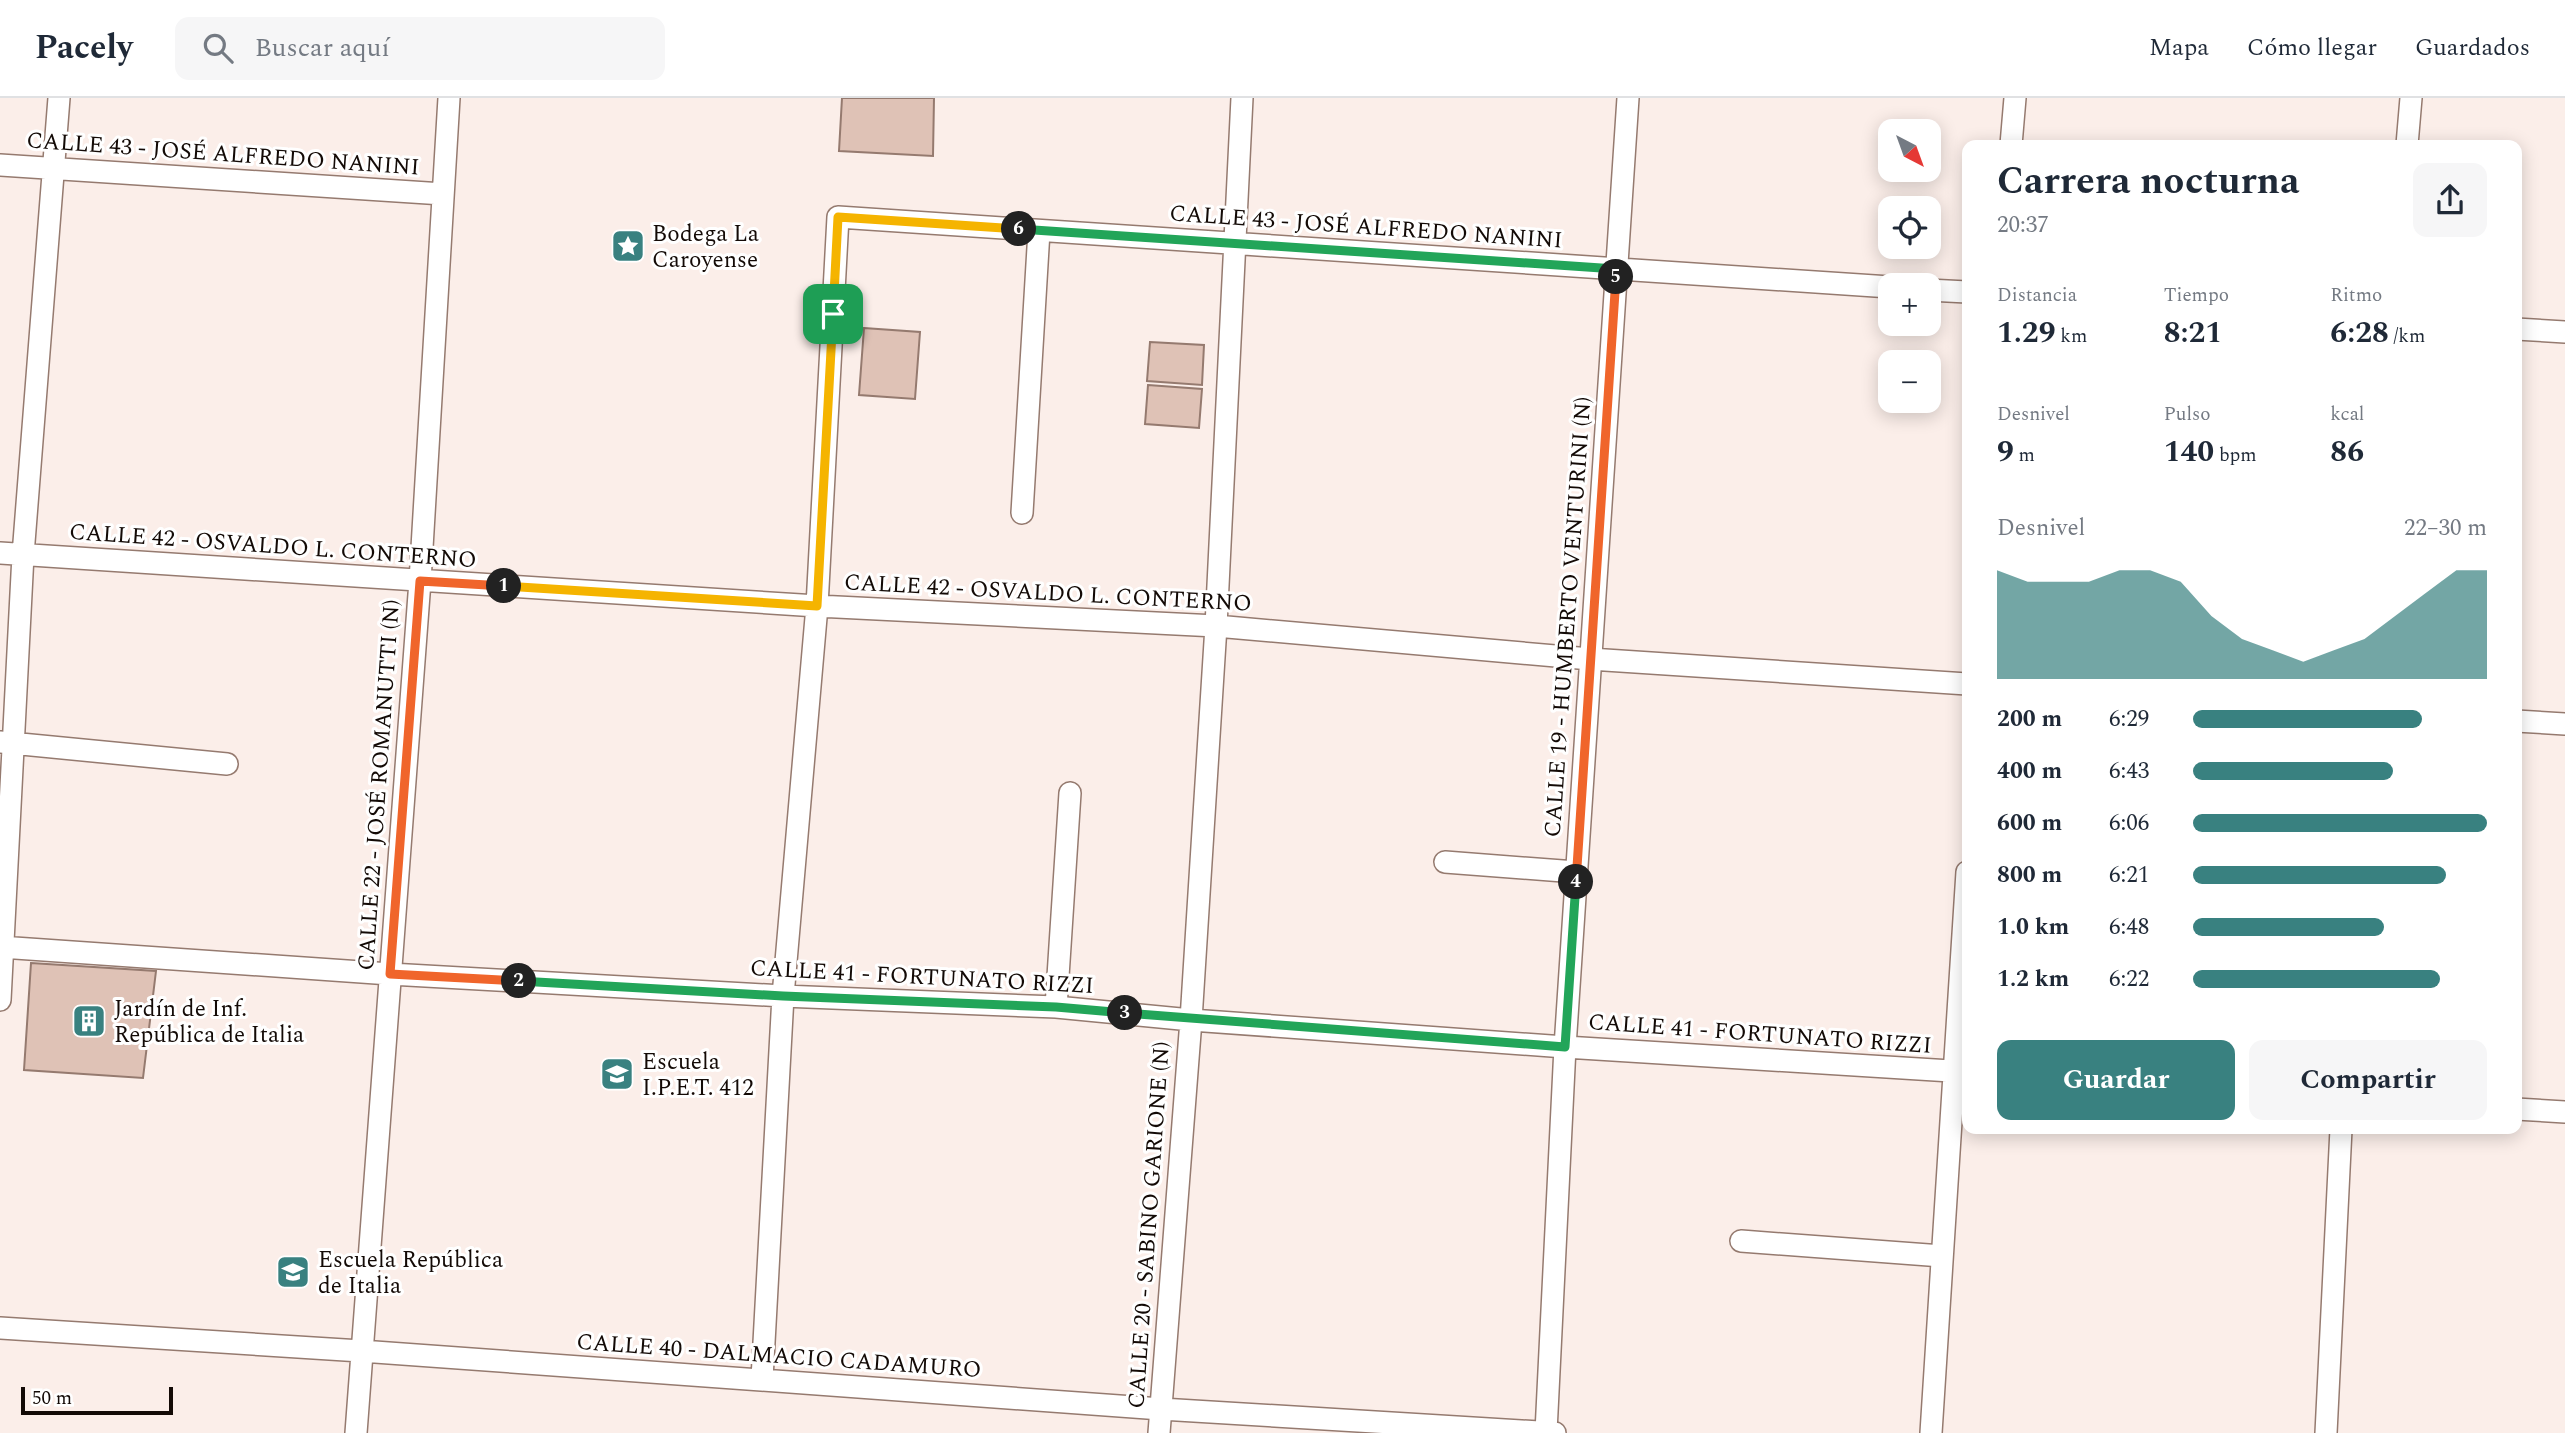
<!DOCTYPE html>
<html lang="es">
<head>
<meta charset="utf-8">
<style>
	body { margin:0; font-family:Spectral,serif; background:#f6f6f7; color:#1f2937; height:100vh; display:flex; flex-direction:column; font-size:26px; white-space:nowrap }
	* { box-sizing:border-box; margin:0 }
	p { font-size:23px; color:#747a83 }
	.icon { flex:none; width:38px; height:38px; fill:none; stroke:currentColor; stroke-width:2; stroke-linecap:round; stroke-linejoin:round }
	.map { position:relative; flex:1; overflow:hidden }
	.side { position:absolute; left:1962px; top:42px; width:560px; height:994px; display:flex; flex-direction:column; background:#fff; border-radius:14px; box-shadow:0 4px 18px #0003 }
	.side>* { flex:none }
	.needle { width:46px; rotate:139deg }
	.controls { position:absolute; left:1878px; top:21px; display:grid; gap:14px }
	.controls a { display:grid; place-items:center; width:63px; height:63px; border-radius:14px; background:#fff; box-shadow:0 4px 18px #0003; font-size:35px }
	.scale { position:absolute; left:21px; bottom:18px; width:152px; box-sizing:border-box; padding-left:7px; border:4px solid #130a06; border-top:0; font-size:19px; line-height:24px; white-space:nowrap; color:#130a06; -webkit-text-stroke:5px #fff; paint-order:stroke }
	.pin { position:absolute; display:grid; place-items:center; width:60px; height:60px; color:#fff; margin:-30px; border-radius:14px; box-shadow:0 4px 10px #0006 }
	.km { position:absolute; width:35px; height:35px; margin:-18px; border-radius:50%; background:#222; color:#fff; font-size:19px; line-height:35px; text-align:center }
	.round { display:grid; place-items:center; flex:none; width:74px; height:74px; border-radius:14px; background:#f6f6f7 }
	.head { display:flex; align-items:center; justify-content:space-between; height:119px; padding:0 35px }
	h1 { font-size:38px; font-weight:700; line-height:52px }
	.metrics { display:grid; grid-template-columns:repeat(3,1fr); gap:10px; height:119px; padding:7px 35px }
	.metrics div { display:grid; align-content:center }
	.metrics b { font-size:30px; font-weight:700 }
	.metrics small { font-size:19px; font-weight:400 }
	.metrics p { font-size:19px }
	.chart { height:196px; padding:14px 35px }
	.chart p { display:flex; justify-content:space-between }
	.chart svg { width:100%; height:126px; margin-top:7px; fill:#398180; opacity:.7 }
	.primary-button { display:flex; gap:14px; margin-top:auto; padding:14px 35px }
	.primary-button a { flex:1; height:80px; border-radius:14px; background:#398180; color:#fff; font-size:28px; font-weight:700; line-height:80px; text-align:center }
	.primary-button a+a { background:#f6f6f7; color:#1f2937 }
	ul { padding:0 35px; list-style:none; font-size:23px }
	li { display:grid; grid-template-columns:112px 84px 1fr; align-items:center; height:52px }
	li i { height:18px; border-radius:9px; background:#398180 }
	header { display:flex; align-items:center; gap:42px; box-sizing:border-box; height:98px; padding:0 35px; background:#fff; border-bottom:2px solid #e0e1e3 }
	header strong { font-size:33px }
	nav { display:flex; gap:38px; margin-inline-start:auto; font-size:24px }
	.search { width:490px; height:63px; background:#f6f6f7; display:flex; align-items:center; gap:18px; box-sizing:border-box; padding:0 24px; border-radius:14px; color:#747a83; font-size:26px }
	.map>svg:first-child { display:block }
	.building { fill:#dfc2b6; stroke:#957a6f; stroke-width:2 }
	.lines { fill:none; stroke-linecap:round; stroke-linejoin:round }
	.minor-casing { stroke:#957a6f; stroke-width:24 }
	.minor { stroke:#fff; stroke-width:21 }
	.split-1-casing { stroke:#fff; stroke-width:14 }
	.split-2-casing { stroke:#fff; stroke-width:14 }
	.split-3-casing { stroke:#fff; stroke-width:14 }
	.split-4-casing { stroke:#fff; stroke-width:14 }
	.split-5-casing { stroke:#fff; stroke-width:14 }
	.split-6-casing { stroke:#fff; stroke-width:14 }
	.split-7-casing { stroke:#fff; stroke-width:14 }
	.split-1 { stroke:#f5b400; stroke-width:9 }
	.split-2 { stroke:#f0652b; stroke-width:9 }
	.split-3 { stroke:#22a559; stroke-width:9 }
	.split-4 { stroke:#22a559; stroke-width:9 }
	.split-5 { stroke:#f0652b; stroke-width:9 }
	.split-6 { stroke:#22a559; stroke-width:9 }
	.split-7 { stroke:#f5b400; stroke-width:9 }
	.labels { text-anchor:middle; stroke-width:6; stroke-linejoin:round; paint-order:stroke }
	.street-label { font-size:23px; fill:#130a06; stroke:#fff }
	.poi-label { font-size:23px; fill:#130a06; stroke:#fff; text-anchor:start }
</style>
</head>
<body>
<header>
<strong>Pacely</strong>
<div class="search"><svg class="icon" aria-label="search" viewBox="0 0 24 24"><circle cx="10" cy="10" r="6"/><path d="M15 15l6 6"/></svg>Buscar aquí</div>
<nav><a>Mapa</a><a>Cómo llegar</a><a>Guardados</a></nav>
</header>
<div class="map">
<svg width="2565" height="1335" viewBox="0 0 2565 1335">
	<rect width="100%" height="100%" fill="#fbeee9"/>
	<!-- building -->
	<path class="building" d="M842 0H934L933 58 839 53Z
		M864 230 920 234 915 301 859 297Z
		M1150 244 1204 247 1202 287 1147 283Z
		M1148 287 1202 291 1199 330 1145 326Z
		M31 865 156 873 143 980 24 972Z"/>
	<g class="lines">
		<defs>
			<path id="minor" d="M2011 47 2015 0
				M2407 47 2411 0
				M0 67 443 96
				M1928 192 1967 194
				M2516 231 2565 234
				M1022 415 1039 133
				M0 455 817 508 1216 528 1590 561 1967 586
				M2516 623 2565 626
				M0 644 227 666
				M1445 764 1576 774
				M0 849 390 876 783 898 1056 909 1191 922 1565 949 1967 974
				M0 902 23 457 59 0
				M1056 909 1070 695
				M2516 1011 2565 1014
				M1741 1143 1942 1158
				M0 1230 361 1253 1161 1311 1555 1335
				M762 1281 783 898 817 508 838 119 1890 189
				M1546 1334 1565 949 1628 0
				M356 1335 420 483 449 0
				M1159 1335 1191 922 1216 528 1242 0
				M1931 1335 1967 774
				M2326 1335 2341 1031"/>
		</defs>
		<!-- minor casing -->
		<use href="#minor" class="minor-casing"/>
		<!-- minor -->
		<use href="#minor" class="minor"/>
	</g>
	<g class="lines">
		<defs>
			<path id="split-1" d="M504 488 817 508 833 216"/>
			<path id="split-2" d="M504 488 420 483 390 876 519 883"/>
			<path id="split-3" d="M519 883 783 898 1056 909 1125 915"/>
			<path id="split-4" d="M1125 915 1565 949 1576 784"/>
			<path id="split-5" d="M1576 784 1616 179"/>
			<path id="split-6" d="M1019 131 1616 171V179"/>
			<path id="split-7" d="M833 216 838 119 1019 131"/>
		</defs>
		<!-- split-1 casing -->
		<use href="#split-1" class="split-1-casing"/>
		<!-- split-2 casing -->
		<use href="#split-2" class="split-2-casing"/>
		<!-- split-3 casing -->
		<use href="#split-3" class="split-3-casing"/>
		<!-- split-4 casing -->
		<use href="#split-4" class="split-4-casing"/>
		<!-- split-5 casing -->
		<use href="#split-5" class="split-5-casing"/>
		<!-- split-6 casing -->
		<use href="#split-6" class="split-6-casing"/>
		<!-- split-7 casing -->
		<use href="#split-7" class="split-7-casing"/>
		<!-- split-1 -->
		<use href="#split-1" class="split-1"/>
		<!-- split-2 -->
		<use href="#split-2" class="split-2"/>
		<!-- split-3 -->
		<use href="#split-3" class="split-3"/>
		<!-- split-4 -->
		<use href="#split-4" class="split-4"/>
		<!-- split-5 -->
		<use href="#split-5" class="split-5"/>
		<!-- split-6 -->
		<use href="#split-6" class="split-6"/>
		<!-- split-7 -->
		<use href="#split-7" class="split-7"/>
	</g>
	<!-- icons -->
	<defs>
		<symbol id="sight-square" viewBox="-11 -11 22 22"><rect x="-9" y="-9" width="18" height="18" rx="4" fill="#398180" stroke="#fff"/><path d="M0-6L1.8-2.2L6-1.7L2.9 1.2L3.7 5.4L0 3.3L-3.7 5.4L-2.9 1.2L-6-1.7L-1.8-2.2Z" fill="#fff"/></symbol>
		<symbol id="building-square" viewBox="-11 -11 22 22"><rect x="-9" y="-9" width="18" height="18" rx="4" fill="#398180" stroke="#fff"/><path d="M-4-6H4V6H1V3H-1V6H-4ZM-2.5-4.3h1.7v1.8h-1.7ZM.8-4.3h1.7v1.8H.8ZM-2.5-1h1.7V.8h-1.7ZM.8-1h1.7V.8H.8Z" fill="#fff"/></symbol>
		<symbol id="school-square" viewBox="-11 -11 22 22"><rect x="-9" y="-9" width="18" height="18" rx="4" fill="#398180" stroke="#fff"/><path d="M0-5L7-2L0 1L-7-2ZM-4 1L0 2.5L4 1V4Q0 6-4 4Z" fill="#fff"/></symbol>
	</defs>
	<g fill-rule="evenodd">
		<use href="#sight-square" x="609" y="129" width="38" height="38"/>
		<use href="#building-square" x="70" y="904" width="38" height="38"/>
		<use href="#school-square" x="598" y="957" width="38" height="38"/>
		<use href="#school-square" x="274" y="1155" width="38" height="38"/>
	</g>
	<g class="labels">
		<!-- street labels -->
		<g class="street-label">
			<text transform="translate(223 55) rotate(4)" y="8">CALLE 43 - JOSÉ ALFREDO NANINI</text>
			<text transform="translate(1366 128) rotate(4)" y="8">CALLE 43 - JOSÉ ALFREDO NANINI</text>
			<text transform="translate(273 447) rotate(4)" y="8">CALLE 42 - OSVALDO L. CONTERNO</text>
			<text transform="translate(1048 494) rotate(3)" y="8">CALLE 42 - OSVALDO L. CONTERNO</text>
			<text transform="translate(1567 519) rotate(-86)" y="8">CALLE 19 - HUMBERTO VENTURINI (N)</text>
			<text transform="translate(378 687) rotate(-86)" y="8">CALLE 22 - JOSÉ ROMANUTTI (N)</text>
			<text transform="translate(922 878) rotate(3)" y="8">CALLE 41 - FORTUNATO RIZZI</text>
			<text transform="translate(1760 935) rotate(4)" y="8">CALLE 41 - FORTUNATO RIZZI</text>
			<text transform="translate(1148 1127) rotate(-86)" y="8">CALLE 20 - SABINO GARIONE (N)</text>
			<text transform="translate(779 1257) rotate(4)" y="8">CALLE 40 - DALMACIO CADAMURO</text>
		</g>
		<!-- poi labels -->
		<g class="poi-label">
			<text x="652" y="143">Bodega La<tspan x="652" dy="26">Caroyense</tspan></text>
			<text x="114" y="918">Jardín de Inf.<tspan x="114" dy="26">República de Italia</tspan></text>
			<text x="642" y="971">Escuela<tspan x="642" dy="26">I.P.E.T. 412</tspan></text>
			<text x="318" y="1169">Escuela República<tspan x="318" dy="26">de Italia</tspan></text>
		</g>
	</g>
</svg>
<div class="controls">
<a><svg class="needle" viewBox="-14 -14 28 28"><path d="M0-13l5 13h-10z" fill="#e53935"/><path d="M0 13l5-13h-10z" fill="#747a83"/></svg></a>
<a><svg class="icon" aria-label="locate" viewBox="0 0 24 24"><circle cx="12" cy="12" r="6"/><path d="M12 2v4M12 18v4M2 12h4M18 12h4"/></svg></a>
<a>+</a>
<a>−</a>
</div>
<div class="scale">50 m</div>
<div class="pin" style="left:833px;top:216px;background:#1e9e55"><svg class="icon" aria-label="arrive" viewBox="0 0 24 24"><path d="M6 21V4h12l-3 4 3 4H6"/></svg></div>
<b class="km" style="left:504px;top:488px">1</b>
<b class="km" style="left:519px;top:883px">2</b>
<b class="km" style="left:1125px;top:915px">3</b>
<b class="km" style="left:1576px;top:784px">4</b>
<b class="km" style="left:1616px;top:179px">5</b>
<b class="km" style="left:1019px;top:131px">6</b>
<section class="side">
<div class="head"><div><h1>Carrera nocturna</h1><p>20:37</p></div><a class="round"><svg class="icon" aria-label="share" viewBox="0 0 24 24"><path d="M12 15V3M7 8l5-5 5 5M5 13v7h14v-7"/></svg></a></div>
<div class="metrics">
<div><p>Distancia</p><b>1.29<small> km</small></b></div>
<div><p>Tiempo</p><b>8:21</b></div>
<div><p>Ritmo</p><b>6:28<small> /km</small></b></div>
</div>
<div class="metrics">
<div><p>Desnivel</p><b>9<small> m</small></b></div>
<div><p>Pulso</p><b>140<small> bpm</small></b></div>
<div><p>kcal</p><b>86</b></div>
</div>
<div class="chart"><p><span>Desnivel</span>22–30 m</p>
<svg viewBox="0 0 160 44" preserveAspectRatio="none"><path d="M0 44V6L10 10L20 10L30 10L40 6L50 6L60 10L70 22L80 30L90 34L100 38L110 34L120 30L130 22L140 14L150 6L160 6V44z"/></svg>
</div>
<ul>
<li><b>200 m</b>6:29<i style="width:78%"></i></li>
<li><b>400 m</b>6:43<i style="width:68%"></i></li>
<li><b>600 m</b>6:06<i style="width:100%"></i></li>
<li><b>800 m</b>6:21<i style="width:86%"></i></li>
<li><b>1.0 km</b>6:48<i style="width:65%"></i></li>
<li><b>1.2 km</b>6:22<i style="width:84%"></i></li>
</ul>
<div class="primary-button"><a>Guardar</a><a>Compartir</a></div>
</section>
</div>
</body>
</html>
